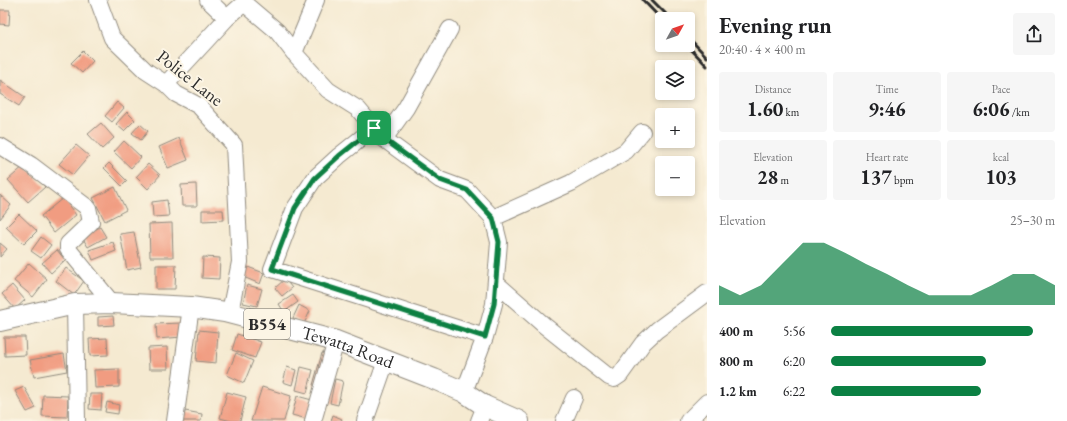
<!DOCTYPE html>
<html lang="en">
<head>
<meta charset="utf-8">
<style>
	body { margin:0; font-family:"EB Garamond",serif; background:#f6f6f6; color:#202124; height:100vh; display:flex; flex-direction:column; font-size:15px; white-space:nowrap }
	* { box-sizing:border-box; margin:0 }
	p { font-size:13px; color:#757577 }
	.icon { flex:none; width:22px; height:22px; fill:none; stroke:currentColor; stroke-width:2; stroke-linecap:round; stroke-linejoin:round }
	.map { position:relative; flex:1; overflow:hidden }
	.sheet { display:flex; flex-direction:column; background:#fff; width:360px }
	.sheet>* { flex:none }
	.needle { width:26px; rotate:50deg }
	.fabs { position:absolute; left:655px; top:12px; display:grid; gap:8px }
	.fabs a { display:grid; place-items:center; width:40px; height:40px; border-radius:4px; background:#fff; box-shadow:0 2px 6px #0003; font-size:20px }
	.pin { position:absolute; display:grid; place-items:center; width:34px; height:34px; color:#fff; margin:-17px; border-radius:8px; box-shadow:0 2px 6px #0006 }
	.round { display:grid; place-items:center; flex:none; width:42px; height:42px; border-radius:4px; background:#f6f6f6 }
	.overview { display:flex; align-items:center; justify-content:space-between; height:68px; padding:0 12px }
	h1 { font-size:22px; font-weight:700; line-height:30px }
	.metrics { display:grid; grid-template-columns:repeat(3,1fr); gap:6px; height:68px; padding:4px 12px }
	.metrics div { display:grid; align-content:center; border-radius:4px; background:#f6f6f6; text-align:center }
	.metrics b { font-size:20px; font-weight:700 }
	.metrics small { font-size:11px; font-weight:400 }
	.metrics p { font-size:11px }
	.chart { height:112px; padding:8px 12px }
	.chart p { display:flex; justify-content:space-between }
	.chart svg { width:100%; height:72px; margin-top:4px; fill:#0b8043; opacity:.7 }
	ul { padding:0 12px; list-style:none; font-size:13px }
	li { display:grid; grid-template-columns:64px 48px 1fr; align-items:center; height:30px }
	li i { height:10px; border-radius:5px; background:#0b8043 }
	main { display:flex; flex:1; min-height:0 }
	.map>svg:first-child { display:block }
	.building { fill:#f19c81 }
	.lines { fill:none; stroke-linecap:round; stroke-linejoin:round }
	.minor-casing { stroke:#908a7e; stroke-width:18 }
	.major-casing { stroke:#908a7e; stroke-width:22 }
	.minor { stroke:#fff; stroke-width:16 }
	.major { stroke:#fff; stroke-width:20 }
	.rail { stroke:#2b2b2b; stroke-width:3 }
	.route-casing { stroke:#fff; stroke-width:8 }
	.route { stroke:#0b8043; stroke-width:5 }
	.labels { text-anchor:middle; stroke-width:4; stroke-linejoin:round; paint-order:stroke }
	.shield { fill:#fcf5e5; stroke:#6a6863; stroke-width:1 }
	.shield-label { font-size:17px; font-weight:bold; fill:#2b2b2b }
	.street-label { font-size:18px; fill:#2b2b2b; stroke:#fcf5e5 }
</style>
</head>
<body>
<main>
<div class="map">
<svg width="707" height="421" viewBox="0 0 707 421">
	<rect width="100%" height="100%" fill="#fcf5e5"/>
	<filter id="ink" filterUnits="userSpaceOnUse"><feTurbulence type="fractalNoise" baseFrequency=".025" numOctaves="2"/><feDisplacementMap in="SourceGraphic" scale="8" xChannelSelector="R" yChannelSelector="G"/><feConvolveMatrix kernelMatrix="1 2 1 2 8 2 1 2 1" color-interpolation-filters="sRGB"/></filter>
	<filter id="wash" filterUnits="userSpaceOnUse"><feTurbulence type="fractalNoise" baseFrequency=".012" numOctaves="4" result="noise"/><feDisplacementMap in="SourceGraphic" scale="16" xChannelSelector="R" yChannelSelector="G"/><feGaussianBlur stdDeviation="0.9" result="paint"/><feColorMatrix in="noise" values="0 0 0 0 0 0 0 0 0 0 0 0 0 0 0 0 0 1.4 0 .05"/><feComposite in="paint" operator="in"/></filter>
	<g filter="url(#wash)">
		<rect width="100%" height="100%" fill="#f5ead1"/>
		<g id="blocks">
			<!-- building -->
			<path class="building" d="M0 10H10L9 25 0 24Z
				M83 51 93 61 82 73 71 63Z
				M0 80 25 97 19 106 0 94Z
				M117 102 124 108 112 122 105 116Z
				M127 112 135 120 124 131 116 124Z
				M101 123 114 138 102 149 88 134Z
				M140 124 148 131 141 140 132 133Z
				M179 138 188 160 168 168 159 147Z
				M124 141 141 157 131 168 114 152Z
				M76 145 89 156 73 175 59 164Z
				M109 163 127 181 122 186 104 168Z
				M148 164 160 175 148 189 136 177Z
				M25 165 45 187 28 202 8 180Z
				M196 184 197 206H182L181 185Z
				M115 187 126 210 105 221 93 198Z
				M0 195 11 205 0 219Z
				M63 198 76 215 54 233 41 216Z
				M167 200 169 216 153 217 152 202Z
				M202 210H223L224 220 202 221Z
				M19 214 37 231 24 244 6 227Z
				M172 223 173 257H150L149 224Z
				M100 227 106 237 88 247 82 237Z
				M134 232 141 267 127 270 120 234Z
				M41 237 51 245 41 258 31 251Z
				M113 242 116 251 93 260 89 250Z
				M0 243 7 249 0 257Z
				M57 250 65 260 51 273 42 263Z
				M203 257 220 258 219 279 202 278Z
				M29 263 47 279 33 297 14 281Z
				M156 265H176L175 289H156Z
				M245 266 264 273 260 284 241 276Z
				M66 268 84 281 74 295 56 281Z
				M285 279 292 288 282 296 275 288Z
				M12 285 25 300 15 309 2 294Z
				M247 285 262 289 257 306 243 303Z
				M293 295 298 302 284 312 279 304Z
				M299 305 310 311 304 324 293 318Z
				M113 316 114 325 98 326V317Z
				M181 323 182 337 157 339 156 324Z
				M199 330 218 332 216 363 196 361Z
				M237 334 261 342 255 358 232 350Z
				M4 337H25L26 355 5 356Z
				M107 338 108 355 90 356 89 339Z
				M167 347 168 369H149L148 348Z
				M236 353 253 361 244 383 227 375Z
				M322 353 333 356 323 388 313 385Z
				M64 354 67 371 34 377 30 360Z
				M287 367 296 370 292 385 283 382Z
				M301 367 313 370 307 393 296 390Z
				M119 369V387L95 388 94 370Z
				M335 379 343 381 338 405 330 403Z
				M24 387 36 408 27 412 15 391Z
				M262 387 291 396 284 421H251Z
				M227 392 246 397 240 421H231L220 418Z
				M90 394H102L101 410 89 409Z
				M43 395 68 396 67 417 42 416Z
				M297 396 312 400 307 419 292 415Z
				M107 402 119 405 118 414 105 412Z
				M185 411 202 414 201 421H183Z
				M333 415 342 419 341 421H331Z"/>
		</g>
	</g>
	<g filter="url(#ink)">
		<use href="#blocks" fill-opacity="0" stroke="#908a7e" stroke-width="1"/>
		<g class="lines">
			<defs>
				<path id="minor" d="M98 0 112 38 146 71 166 84 176 94 199 106 234 145 240 262 232 302 231 314
					M208 0 227 18
					M294 53 316 0
					M166 84 227 18 244 3 277 31 294 53 328 90 358 109 374 128 384 139 440 180 467 190 493 218 499 242 494 304 485 337 464 392
					M374 128 339 156 315 178 295 208 272 269 485 337
					M384 139 406 108 450 29
					M0 146 31 165 88 208 91 222 68 244V249L112 303
					M493 218 571 183 626 151 642 132
					M496 283 545 326 609 377 614 379 620 375 643 343 657 330 707 293
					M75 304 77 421
					M175 421 191 307
					M313 421 336 341
					M365 421 386 361
					M479 421 485 406
					M564 421 574 398
					M688 421 707 402"/>
				<g id="major">
					<path id="s1" d="M0 321 75 304 112 303 191 307 225 312 336 341 434 379 464 392 485 406 519 421"/>
				</g>
			</defs>
			<!-- minor casing -->
			<use href="#minor" class="minor-casing"/>
			<!-- major casing -->
			<use href="#major" class="major-casing"/>
			<!-- minor -->
			<use href="#minor" class="minor"/>
			<!-- major -->
			<use href="#major" class="major"/>
			<!-- rail -->
			<path class="rail" d="M643 0 662 20
				M652 0 671 19
				M688 37 707 57
				M687 45 707 66"/>
		</g>
	</g>
	<g class="lines" filter="url(#ink)">
		<defs>
			<path id="route" d="M374 128 384 139 440 180 467 190 493 218 499 242 494 304 485 337 272 269 295 208 315 178 339 156Z"/>
		</defs>
		<!-- route casing -->
		<use href="#route" class="route-casing"/>
		<!-- route -->
		<use href="#route" class="route"/>
	</g>
	<g class="labels">
		<!-- shield labels -->
		<rect class="shield" x="244" y="309" width="46" height="30" rx="3"/>
		<g class="shield-label">
			<text x="267" y="330">B554</text>
		</g>
		<!-- street labels -->
		<g class="street-label">
			<text transform="translate(190 78) rotate(38)" y="6">Police Lane</text>
			<text dy="6" stroke="none"><textPath href="#s1" startOffset="355">Tewatta Road</textPath></text>
		</g>
	</g>
</svg>
<div class="fabs">
<a><svg class="needle" viewBox="-14 -14 28 28"><path d="M0-13l5 13h-10z" fill="#e53935"/><path d="M0 13l5-13h-10z" fill="#757577"/></svg></a>
<a><svg class="icon" aria-label="layers" viewBox="0 0 24 24"><path d="M12 4l9 5-9 5-9-5zM3 14l9 5 9-5"/></svg></a>
<a>+</a>
<a>−</a>
</div>
<div class="pin" style="left:374px;top:128px;background:#1e9e55"><svg class="icon" aria-label="arrive" viewBox="0 0 24 24"><path d="M6 21V4h12l-3 4 3 4H6"/></svg></div>
</div>
<section class="sheet">
<div class="overview"><div><h1>Evening run</h1><p>20:40 · 4 × 400 m</p></div><a class="round"><svg class="icon" aria-label="share" viewBox="0 0 24 24"><path d="M12 15V3M7 8l5-5 5 5M5 13v7h14v-7"/></svg></a></div>
<div class="metrics">
<div><p>Distance</p><b>1.60<small> km</small></b></div>
<div><p>Time</p><b>9:46</b></div>
<div><p>Pace</p><b>6:06<small> /km</small></b></div>
</div>
<div class="metrics">
<div><p>Elevation</p><b>28<small> m</small></b></div>
<div><p>Heart rate</p><b>137<small> bpm</small></b></div>
<div><p>kcal</p><b>103</b></div>
</div>
<div class="chart"><p><span>Elevation</span>25–30 m</p>
<svg viewBox="0 0 160 44" preserveAspectRatio="none"><path d="M0 44V32L10 38L20 32L30 19L40 6L50 6L60 12L70 19L80 25L90 32L100 38L110 38L120 38L130 32L140 25L150 25L160 32V44z"/></svg>
</div>
<ul>
<li><b>400 m</b>5:56<i style="width:90%"></i></li>
<li><b>800 m</b>6:20<i style="width:69%"></i></li>
<li><b>1.2 km</b>6:22<i style="width:67%"></i></li>
</ul>
</section>
</main>
</body>
</html>
